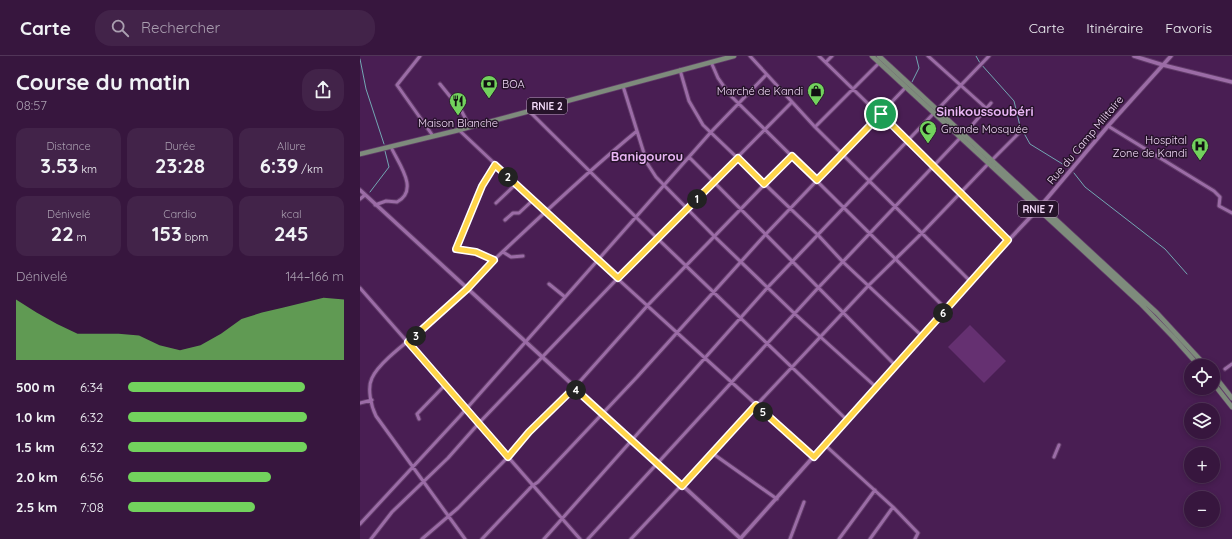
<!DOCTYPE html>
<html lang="fr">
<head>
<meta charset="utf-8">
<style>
	body { margin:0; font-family:Quicksand,sans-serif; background:#422349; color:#f1f3f6; height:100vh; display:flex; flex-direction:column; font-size:15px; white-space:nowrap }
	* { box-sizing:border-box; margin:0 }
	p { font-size:13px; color:#aa9fb0 }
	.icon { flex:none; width:22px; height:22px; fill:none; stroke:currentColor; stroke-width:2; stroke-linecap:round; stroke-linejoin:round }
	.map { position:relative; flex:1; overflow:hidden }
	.details { display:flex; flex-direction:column; background:#37163e; width:360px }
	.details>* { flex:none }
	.buttons { position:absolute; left:824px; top:303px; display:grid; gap:8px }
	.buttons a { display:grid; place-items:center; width:36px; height:36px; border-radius:50%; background:#37163e; box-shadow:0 2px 6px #0003,0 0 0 1px #513558; font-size:20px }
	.pin { position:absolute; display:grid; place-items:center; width:34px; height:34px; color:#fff; margin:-17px; border:2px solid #fff; border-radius:50%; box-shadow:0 1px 4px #0007 }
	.km { position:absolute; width:20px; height:20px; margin:-10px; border-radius:50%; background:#222; color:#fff; font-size:11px; line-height:20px; text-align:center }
	.round { display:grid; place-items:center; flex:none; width:42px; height:42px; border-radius:16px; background:#422349 }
	.summary { display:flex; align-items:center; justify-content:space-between; height:68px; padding:0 16px }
	h1 { font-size:22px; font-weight:800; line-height:30px }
	.figures { display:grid; grid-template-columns:repeat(3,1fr); gap:6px; height:68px; padding:4px 16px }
	.figures div { display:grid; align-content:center; border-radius:10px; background:#422349; text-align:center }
	.figures b { font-size:20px; font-weight:800 }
	.figures small { font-size:11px; font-weight:400 }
	.figures p { font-size:11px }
	.chart { height:112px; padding:8px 16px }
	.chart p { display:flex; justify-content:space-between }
	.chart svg { width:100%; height:72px; margin-top:4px; fill:#72d25d; opacity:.7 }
	ul { padding:0 16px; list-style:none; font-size:13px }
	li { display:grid; grid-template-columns:64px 48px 1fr; align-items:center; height:30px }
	li i { height:10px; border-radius:5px; background:#72d25d }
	header { display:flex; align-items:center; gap:24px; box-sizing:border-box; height:56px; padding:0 20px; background:#37163e; border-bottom:1px solid #513558 }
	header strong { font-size:19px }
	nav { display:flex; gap:22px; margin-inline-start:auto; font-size:14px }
	.search { width:280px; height:36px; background:#422349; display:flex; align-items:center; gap:10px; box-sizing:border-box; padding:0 14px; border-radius:16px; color:#aa9fb0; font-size:15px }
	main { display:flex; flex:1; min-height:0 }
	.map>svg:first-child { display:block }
	.green { fill:#653071 }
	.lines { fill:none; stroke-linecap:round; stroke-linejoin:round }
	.stream { stroke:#73a7b3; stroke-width:1 }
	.minor-casing { stroke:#613b69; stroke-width:5 }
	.tertiary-casing { stroke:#613b69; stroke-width:5.5 }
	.primary-casing { stroke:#613b69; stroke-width:6 }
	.minor { stroke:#9b6ca6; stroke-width:3 }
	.tertiary { stroke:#9b6ca6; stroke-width:3.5 }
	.primary { stroke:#7e8b7c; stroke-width:4.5 }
	.route-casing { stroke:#fff; stroke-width:8 }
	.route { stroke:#ffd54a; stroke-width:5 }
	.labels { text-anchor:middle; stroke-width:3; stroke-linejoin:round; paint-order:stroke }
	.shield { fill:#26132a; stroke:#b59eba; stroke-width:1 }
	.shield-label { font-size:10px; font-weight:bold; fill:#f2d9f8 }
	.poi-label { font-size:11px; fill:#f2d9f8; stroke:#26132a; text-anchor:start }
	.street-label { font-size:11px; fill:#f2d9f8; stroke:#26132a }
	.quarter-label { font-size:13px; font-weight:bold; fill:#eab7f6; stroke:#26132a }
</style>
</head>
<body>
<header>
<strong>Carte</strong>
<div class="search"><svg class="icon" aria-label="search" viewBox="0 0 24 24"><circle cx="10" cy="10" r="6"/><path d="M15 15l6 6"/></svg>Rechercher</div>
<nav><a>Carte</a><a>Itinéraire</a><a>Favoris</a></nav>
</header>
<main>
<section class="details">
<div class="summary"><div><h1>Course du matin</h1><p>08:57</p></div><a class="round"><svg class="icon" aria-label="share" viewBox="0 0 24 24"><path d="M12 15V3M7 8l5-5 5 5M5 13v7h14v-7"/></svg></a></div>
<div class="figures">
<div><p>Distance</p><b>3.53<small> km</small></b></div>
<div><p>Durée</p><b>23:28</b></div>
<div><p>Allure</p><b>6:39<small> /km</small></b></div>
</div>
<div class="figures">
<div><p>Dénivelé</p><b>22<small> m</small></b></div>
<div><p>Cardio</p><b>153<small> bpm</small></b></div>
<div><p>kcal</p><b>245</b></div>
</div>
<div class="chart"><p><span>Dénivelé</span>144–166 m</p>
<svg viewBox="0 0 160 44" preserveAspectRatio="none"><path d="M0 44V7L10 15L20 22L30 28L40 28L50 28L60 29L70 35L80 38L90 35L100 28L110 19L120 15L130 12L140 9L150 6L160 7V44z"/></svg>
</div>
<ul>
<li><b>500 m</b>6:34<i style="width:82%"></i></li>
<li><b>1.0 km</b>6:32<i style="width:83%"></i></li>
<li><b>1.5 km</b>6:32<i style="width:83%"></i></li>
<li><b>2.0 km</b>6:56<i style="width:66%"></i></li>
<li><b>2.5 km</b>7:08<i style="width:59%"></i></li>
</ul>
</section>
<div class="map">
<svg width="872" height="483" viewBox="0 0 872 483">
	<rect width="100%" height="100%" fill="#491e53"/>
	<!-- green -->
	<path class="green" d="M610 269 646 305 624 327 588 291Z"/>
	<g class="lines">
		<!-- stream -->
		<path class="stream" d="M616 0 620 7 654 45 660 70 670 88 709 112
			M0 3 6 33 24 88
			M552 26 559 12 556 0
			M714 117 725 131 805 193 827 218
			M10 136 29 111 25 95"/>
		<defs>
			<path id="minor" d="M60 0 37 29 73 80
				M390 0 455 71 610 225
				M459 0 648 184
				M568 0 626 52
				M351 6 358 22 370 39 586 253
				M466 6 472 0
				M320 14 329 45 343 69 458 179 483 206 562 280
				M80 28 101 54 110 71
				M263 30 287 107 296 121 355 181 435 258 516 331
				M578 53 629 0
				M169 55 298 183 487 364
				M748 70 854 135 860 141 859 150 872 157
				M455 71 519 7
				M99 74 237 204 454 401
				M608 74 631 47
				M329 101 535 309
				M633 103 659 77
				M0 143 5 139
				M136 147 156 128
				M15 149 26 145 37 146C60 134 38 107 31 91
				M145 164 153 157H159L173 144
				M143 196 151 201 163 200
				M134 204 116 196 96 193 122 130 135 109
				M189 228 205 241
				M0 232 220 483
				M865 313 872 308
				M0 347 12 344
				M59 363 57 358 86 328
				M465 389 533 451 558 477 555 483
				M352 397 417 443
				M694 401 699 389
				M0 468 100 360 351 76 406 19
				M11 483 32 456 88 402 119 367 258 222 431 47
				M62 483 98 452 148 401 162 383 214 332 288 249 432 100
				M105 483 16 360C11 350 7 332 12 322 20 304 56 280 71 266 93 245 114 223 136 202 182 159 228 115 277 75
				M122 483 172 430 178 426 277 321 405 179 546 31
				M184 483 408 231 574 57
				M228 483 458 232 600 82
				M271 483 508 230 562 177 628 108
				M430 483 444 446
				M479 483 515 434
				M510 483 533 451"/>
			<path id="tertiary" d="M774 0 803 9 872 26
				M0 134 381 483
				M380 483 610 225 678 153 748 70 811 0"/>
			<path id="primary" d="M512 0 780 247 813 281 839 310
				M519 0 797 257 846 310
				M0 98 99 74 374 0
				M853 318 872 342
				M853 327 872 351"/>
		</defs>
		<!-- minor casing -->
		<use href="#minor" class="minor-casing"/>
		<!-- tertiary casing -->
		<use href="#tertiary" class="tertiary-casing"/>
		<!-- primary casing -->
		<use href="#primary" class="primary-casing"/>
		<!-- minor -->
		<use href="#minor" class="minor"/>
		<!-- tertiary -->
		<use href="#tertiary" class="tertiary"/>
		<!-- primary -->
		<use href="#primary" class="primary"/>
	</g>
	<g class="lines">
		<defs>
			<path id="route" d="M521 58 648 184 454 401 396 349 322 430 214 332 169 376 148 401 48 286 107 233 134 204 116 196 96 193 122 130 135 109 258 222 378 102 404 128 432 100 457 124Z"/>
		</defs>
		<!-- route casing -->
		<use href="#route" class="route-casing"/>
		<!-- route -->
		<use href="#route" class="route"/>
	</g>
	<!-- icons -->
	<defs>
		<symbol id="bank-pin" viewBox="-11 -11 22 30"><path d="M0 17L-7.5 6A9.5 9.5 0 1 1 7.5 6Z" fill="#72d25d" stroke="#26132a"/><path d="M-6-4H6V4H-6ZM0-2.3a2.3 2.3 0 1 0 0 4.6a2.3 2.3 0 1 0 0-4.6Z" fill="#111"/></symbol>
		<symbol id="shop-pin" viewBox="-11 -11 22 30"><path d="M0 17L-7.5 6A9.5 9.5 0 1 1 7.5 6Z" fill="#72d25d" stroke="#26132a"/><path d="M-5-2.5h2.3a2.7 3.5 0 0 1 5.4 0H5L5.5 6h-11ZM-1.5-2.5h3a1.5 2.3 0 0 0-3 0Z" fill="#111"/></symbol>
		<symbol id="restaurant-pin" viewBox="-11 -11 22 30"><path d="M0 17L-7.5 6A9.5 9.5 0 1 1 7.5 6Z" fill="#72d25d" stroke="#26132a"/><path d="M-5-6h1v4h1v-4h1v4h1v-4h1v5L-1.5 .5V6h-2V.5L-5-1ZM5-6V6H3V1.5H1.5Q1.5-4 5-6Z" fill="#111"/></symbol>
		<symbol id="mosque-pin" viewBox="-11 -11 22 30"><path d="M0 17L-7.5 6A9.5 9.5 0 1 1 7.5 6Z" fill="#72d25d" stroke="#26132a"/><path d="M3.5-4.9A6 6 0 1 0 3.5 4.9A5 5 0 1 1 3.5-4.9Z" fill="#111"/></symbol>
		<symbol id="hospital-pin" viewBox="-11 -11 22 30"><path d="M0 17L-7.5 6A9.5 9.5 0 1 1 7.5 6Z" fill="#72d25d" stroke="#26132a"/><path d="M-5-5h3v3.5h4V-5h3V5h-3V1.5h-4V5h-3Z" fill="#111"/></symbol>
	</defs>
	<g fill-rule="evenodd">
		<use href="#bank-pin" x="119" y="18" width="20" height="27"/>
		<use href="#shop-pin" x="446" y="25" width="20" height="27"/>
		<use href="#restaurant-pin" x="88" y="35" width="20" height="27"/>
		<use href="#mosque-pin" x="558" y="63" width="20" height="27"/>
		<use href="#hospital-pin" x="830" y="80" width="20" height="27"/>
	</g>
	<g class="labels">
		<!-- shield labels -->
		<g class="shield">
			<rect x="167" y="42" width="40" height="16" rx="3"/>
			<rect x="658" y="145" width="40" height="16" rx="3"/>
		</g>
		<g class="shield-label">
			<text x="187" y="54">RNIE 2</text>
			<text x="678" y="157">RNIE 7</text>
		</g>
		<!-- poi labels -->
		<g class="poi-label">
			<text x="142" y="32">BOA</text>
			<text x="443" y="39" text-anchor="end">Marché de Kandi</text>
			<text x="98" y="71" text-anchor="middle">Maison Blanche</text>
			<text x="581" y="77">Grande Mosquée</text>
			<text x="827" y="88" text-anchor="end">Hospital<tspan x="827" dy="13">Zone de Kandi</tspan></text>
		</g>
		<!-- street labels -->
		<g class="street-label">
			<text transform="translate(725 84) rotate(-50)" y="4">Rue du Camp Militaire</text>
		</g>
		<!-- quarter labels -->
		<g class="quarter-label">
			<text x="625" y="60">Sinikoussoubéri</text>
			<text x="287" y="105">Banigourou</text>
		</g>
	</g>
</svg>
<div class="buttons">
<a><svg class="icon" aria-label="locate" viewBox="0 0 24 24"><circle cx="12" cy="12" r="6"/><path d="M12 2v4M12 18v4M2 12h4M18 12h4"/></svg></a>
<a><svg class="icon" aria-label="layers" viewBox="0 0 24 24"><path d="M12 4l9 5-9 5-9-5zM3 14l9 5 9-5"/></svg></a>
<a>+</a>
<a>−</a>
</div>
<div class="pin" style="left:521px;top:58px;background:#1e9e55"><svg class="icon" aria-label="arrive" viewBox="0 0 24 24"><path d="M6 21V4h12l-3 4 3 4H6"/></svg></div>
<b class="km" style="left:337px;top:143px">1</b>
<b class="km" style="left:148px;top:121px">2</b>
<b class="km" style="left:56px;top:280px">3</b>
<b class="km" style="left:216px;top:334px">4</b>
<b class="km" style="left:403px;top:356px">5</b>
<b class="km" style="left:583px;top:257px">6</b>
</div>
</main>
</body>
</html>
